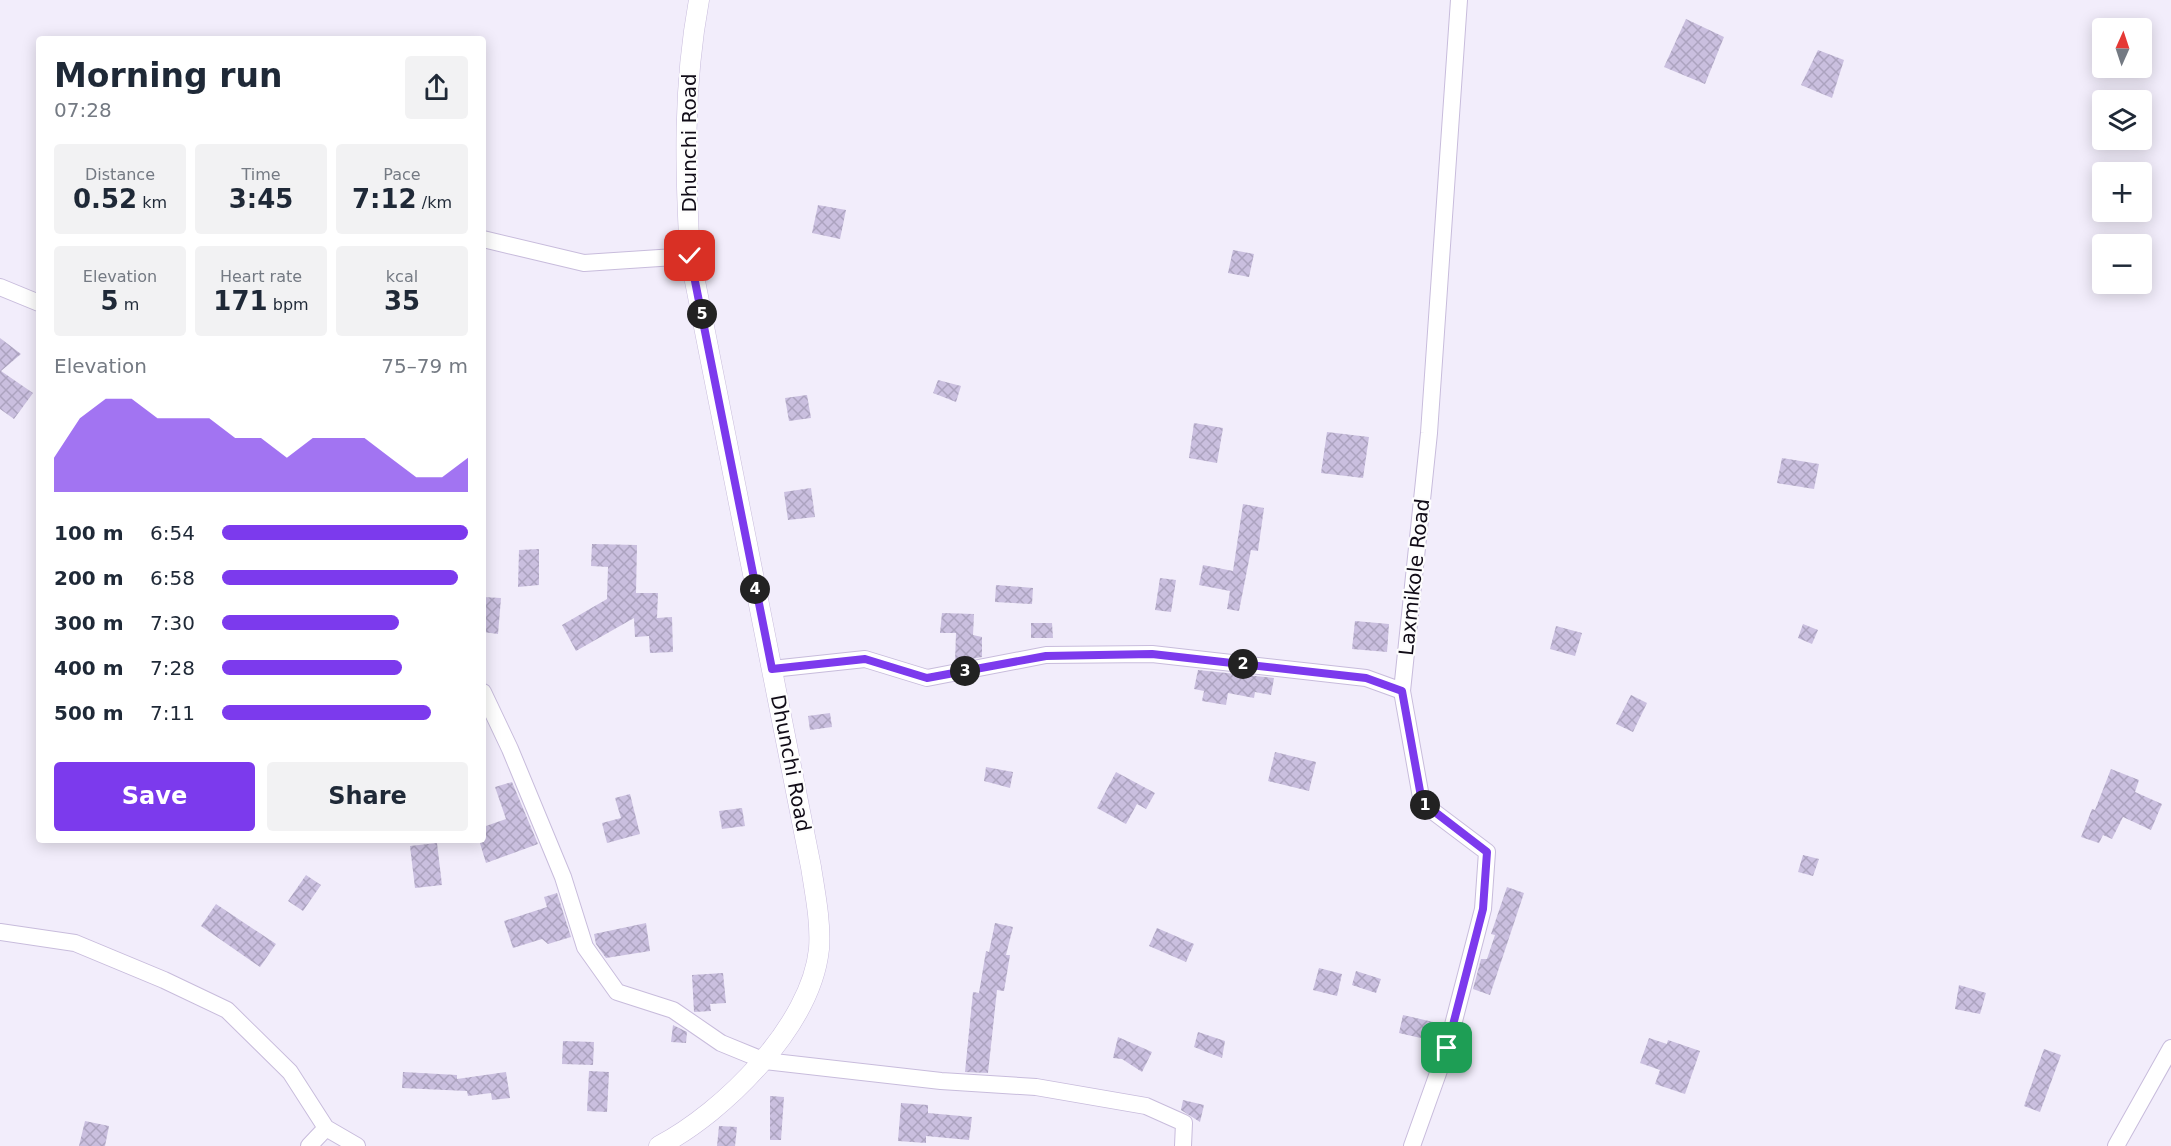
<!DOCTYPE html>
<html lang="en">
<head>
<meta charset="utf-8">
<style>
	body { margin:0; font-family:"DejaVu Sans",sans-serif; background:#f2f2f3; color:#1f2937; height:100vh; display:flex; flex-direction:column; font-size:22px; white-space:nowrap }
	* { box-sizing:border-box; margin:0 }
	p { font-size:20px; color:#747a83 }
	.icon { flex:none; width:33px; height:33px; fill:none; stroke:currentColor; stroke-width:2; stroke-linecap:round; stroke-linejoin:round }
	.map { position:relative; flex:1; overflow:hidden }
	.side { position:absolute; left:36px; top:36px; width:450px; height:807px; display:flex; flex-direction:column; background:#fff; border-radius:6px; box-shadow:0 3px 15px #0003 }
	.side>* { flex:none }
	.needle { width:39px; rotate:3deg }
	.controls { position:absolute; left:2092px; top:18px; display:grid; gap:12px }
	.controls a { display:grid; place-items:center; width:60px; height:60px; border-radius:6px; background:#fff; box-shadow:0 3px 15px #0003; font-size:30px }
	.pin { position:absolute; display:grid; place-items:center; width:51px; height:51px; color:#fff; margin:-26px; border-radius:12px; box-shadow:0 3px 9px #0006 }
	.km { position:absolute; width:30px; height:30px; margin:-15px; border-radius:50%; background:#222; color:#fff; font-size:16px; line-height:30px; text-align:center }
	.round { display:grid; place-items:center; flex:none; width:63px; height:63px; border-radius:6px; background:#f2f2f3 }
	.overview { display:flex; align-items:center; justify-content:space-between; height:102px; padding:0 18px }
	h1 { font-size:33px; font-weight:800; line-height:45px }
	.stats { display:grid; grid-template-columns:repeat(3,1fr); gap:9px; height:102px; padding:6px 18px }
	.stats div { display:grid; align-content:center; border-radius:6px; background:#f2f2f3; text-align:center }
	.stats b { font-size:26px; font-weight:800 }
	.stats small { font-size:16px; font-weight:400 }
	.stats p { font-size:16px }
	.chart { height:168px; padding:12px 18px }
	.chart p { display:flex; justify-content:space-between }
	.chart svg { width:100%; height:108px; margin-top:6px; fill:#7c3aed; opacity:.7 }
	.cta { display:flex; gap:12px; margin-top:auto; padding:12px 18px }
	.cta a { flex:1; height:69px; border-radius:6px; background:#7c3aed; color:#fff; font-size:24px; font-weight:800; line-height:69px; text-align:center }
	.cta a+a { background:#f2f2f3; color:#1f2937 }
	ul { padding:0 18px; list-style:none; font-size:20px }
	li { display:grid; grid-template-columns:96px 72px 1fr; align-items:center; height:45px }
	li i { height:15px; border-radius:8px; background:#7c3aed }
	.map>svg:first-child { display:block }
	.building { fill:url(#building-cross-hatch) }
	.lines { fill:none; stroke-linecap:round; stroke-linejoin:round }
	.minor-casing { stroke:#c8bcdc; stroke-width:18 }
	.tertiary-casing { stroke:#c8bcdc; stroke-width:21 }
	.minor { stroke:#fff; stroke-width:16 }
	.tertiary { stroke:#fff; stroke-width:20 }
	.route-casing { stroke:#fff; stroke-width:12 }
	.route { stroke:#7c3aed; stroke-width:8 }
	.labels { text-anchor:middle; stroke-width:4.5; stroke-linejoin:round; paint-order:stroke }
	.street-label { font-size:20px; fill:#100b16; stroke:#fdfdfd }
</style>
</head>
<body>
<div class="map">
<svg width="2171" height="1146" viewBox="0 0 2171 1146">
	<defs>
		<pattern id="building-cross-hatch" width="8" height="8" patternUnits="userSpaceOnUse" patternTransform="scale(1.5)"><rect width="8" height="8" fill="#cabfdf"/><path d="M0 0l8 8M0 8l8-8" fill="none" stroke="#aca3bf"/></pattern>
	</defs>
	<rect width="100%" height="100%" fill="#f2edfb"/>
	<!-- building -->
	<path class="building" d="M1686 19 1724 37 1705 84 1664 67Z
		M1818 50 1844 60 1832 98 1801 85Z
		M818 205 846 210 840 239 812 233Z
		M1233 250 1254 254 1249 277 1228 273Z
		M0 338 21 354 1 371 33 393 14 419 0 409Z
		M938 380 961 386 956 402 933 393Z
		M807 395 811 418 789 421 785 398Z
		M1194 423 1223 428 1217 463 1189 458Z
		M1327 432 1369 437 1363 478 1321 473Z
		M1782 458 1819 464 1814 489 1777 483Z
		M811 488 815 517 788 520 784 492Z
		M1243 504 1264 508 1258 551 1251 550 1239 611 1227 609 1230 591 1199 585 1203 565 1233 571Z
		M592 544 637 545 636 593H658L657 618 672 617 673 652 650 653 649 636 635 637 634 618 576 651 562 625 607 599 608 567 591 566Z
		M539 549V585L518 587 519 550Z
		M1160 578 1176 580 1171 612 1155 610Z
		M996 585 1033 588 1032 604 995 602Z
		M483 597 501 598 498 634 483 632Z
		M942 613 974 614 973 635 982 637V657L955 662 956 633H940Z
		M1355 621 1389 624 1387 652 1352 649Z
		M1031 623H1052L1053 638H1031Z
		M1803 624 1818 630 1812 644 1798 638Z
		M1556 626 1582 633 1575 656 1550 649Z
		M1198 670 1274 678 1271 695 1255 692 1254 698 1228 693 1226 705 1202 701 1204 691 1194 689Z
		M1631 695 1647 703 1633 732 1616 724Z
		M830 713 832 727 810 730 808 716Z
		M1275 752 1316 762 1309 791 1268 781Z
		M986 767 1013 772 1010 788 984 781Z
		M2111 769 2139 780 2135 792 2162 804 2151 830 2123 817 2112 839 2103 835 2099 843 2081 837 2092 809 2095 810Z
		M1116 772 1155 793 1146 809 1137 804 1126 824 1097 808Z
		M512 782 538 844 486 863 479 840H483V827L506 819 495 787Z
		M630 794 640 834 607 843 602 823 621 818 615 798Z
		M742 808 745 826 722 829 719 811Z
		M437 843 442 885 415 888 410 846Z
		M1803 855 1819 859 1813 876 1798 872Z
		M306 875 321 885 303 911 288 901Z
		M1507 887 1524 893 1490 995 1473 989 1481 959H1487L1495 935 1491 934Z
		M557 893 571 937 548 944 542 939 513 948 504 921 547 907 544 897Z
		M216 904 276 944 260 967 201 926Z
		M646 923 650 951 606 958 596 944 594 934Z
		M995 923 1013 927 1006 955H1010L1004 991 997 990 988 1073 965 1072 973 992 979 993 986 951 989 952Z
		M1157 928 1194 944 1186 962 1149 946Z
		M1319 968 1342 974 1337 996 1313 990Z
		M1356 971 1381 979 1376 993 1352 985Z
		M723 973 726 1003 710 1004 711 1011 694 1012 692 975Z
		M1959 985 1986 993 1980 1014 1955 1009Z
		M1403 1015 1442 1024 1438 1042 1399 1033Z
		M673 1025 687 1032 686 1043 671 1042Z
		M1198 1032 1225 1041 1222 1058 1194 1047Z
		M1118 1037 1152 1052 1142 1072 1122 1059 1113 1058Z
		M1649 1038 1667 1044 1668 1040 1700 1051 1685 1094 1655 1084 1660 1070 1640 1063Z
		M563 1041 594 1042 593 1065 562 1064Z
		M2044 1049 2061 1055 2040 1112 2024 1106Z
		M589 1071 609 1072 607 1112 587 1111Z
		M403 1072 457 1075V1079L506 1072 510 1098 492 1100 491 1093 468 1096 467 1091 402 1088Z
		M770 1096 784 1097 781 1140H770Z
		M1183 1100 1204 1105 1200 1122 1181 1110Z
		M901 1103 928 1105V1113L972 1117 969 1140 926 1136V1143L898 1141Z
		M85 1121 109 1126 105 1146H79Z
		M719 1126 737 1127 735 1146H717Z"/>
	<g class="lines">
		<defs>
			<path id="minor" d="M483 239 584 263 690 256
				M0 287 39 303
				M772 669 865 659 927 678 1046 655 1152 654 1366 678 1402 691
				M483 692 510 749 563 877 585 947 617 992 673 1010 721 1043 765 1061 941 1081 1036 1087 1146 1106 1184 1123 1183 1146
				M0 932 75 943 164 980 227 1010 290 1072 326 1128 357 1146
				M309 1146 326 1128
				M1412 1146 1447 1048 1483 909 1487 852 1422 803 1402 691 1429 433 1459 0
				M2116 1146 2171 1048"/>
			<path id="tertiary" d="M659 1146C724 1112 811 1026 819 949 821 922 815 893 811 867L690 256C685 168 683 87 699 0"/>
		</defs>
		<!-- minor casing -->
		<use href="#minor" class="minor-casing"/>
		<!-- tertiary casing -->
		<use href="#tertiary" class="tertiary-casing"/>
		<!-- minor -->
		<use href="#minor" class="minor"/>
		<!-- tertiary -->
		<use href="#tertiary" class="tertiary"/>
	</g>
	<g class="lines">
		<defs>
			<path id="route" d="M690 256 772 669 865 659 927 678 1046 656 1152 654 1366 678 1402 691 1422 802 1487 852 1483 909 1447 1048"/>
		</defs>
		<!-- route casing -->
		<use href="#route" class="route-casing"/>
		<!-- route -->
		<use href="#route" class="route"/>
	</g>
	<g class="labels">
		<!-- street labels -->
		<g class="street-label">
			<text transform="translate(689 143) rotate(-90)" y="7">Dhunchi Road</text>
			<text transform="translate(1414 577) rotate(-84)" y="7">Laxmikole Road</text>
			<text transform="translate(791 763) rotate(79)" y="7">Dhunchi Road</text>
		</g>
	</g>
</svg>
<div class="controls">
<a><svg class="needle" viewBox="-14 -14 28 28"><path d="M0-13l5 13h-10z" fill="#e53935"/><path d="M0 13l5-13h-10z" fill="#747a83"/></svg></a>
<a><svg class="icon" aria-label="layers" viewBox="0 0 24 24"><path d="M12 4l9 5-9 5-9-5zM3 14l9 5 9-5"/></svg></a>
<a>+</a>
<a>−</a>
</div>
<div class="pin" style="left:1447px;top:1048px;background:#1e9e55"><svg class="icon" aria-label="arrive" viewBox="0 0 24 24"><path d="M6 21V4h12l-3 4 3 4H6"/></svg></div>
<div class="pin" style="left:690px;top:256px;background:#d93025"><svg class="icon" aria-label="check" viewBox="0 0 24 24"><path d="M5 12l5 5 9-10"/></svg></div>
<b class="km" style="left:1425px;top:805px">1</b>
<b class="km" style="left:1243px;top:664px">2</b>
<b class="km" style="left:965px;top:671px">3</b>
<b class="km" style="left:755px;top:589px">4</b>
<b class="km" style="left:702px;top:314px">5</b>
<section class="side">
<div class="overview"><div><h1>Morning run</h1><p>07:28</p></div><a class="round"><svg class="icon" aria-label="share" viewBox="0 0 24 24"><path d="M12 15V3M7 8l5-5 5 5M5 13v7h14v-7"/></svg></a></div>
<div class="stats">
<div><p>Distance</p><b>0.52<small> km</small></b></div>
<div><p>Time</p><b>3:45</b></div>
<div><p>Pace</p><b>7:12<small> /km</small></b></div>
</div>
<div class="stats">
<div><p>Elevation</p><b>5<small> m</small></b></div>
<div><p>Heart rate</p><b>171<small> bpm</small></b></div>
<div><p>kcal</p><b>35</b></div>
</div>
<div class="chart"><p><span>Elevation</span>75–79 m</p>
<svg viewBox="0 0 160 44" preserveAspectRatio="none"><path d="M0 44V30L10 14L20 6L30 6L40 14L50 14L60 14L70 22L80 22L90 30L100 22L110 22L120 22L130 30L140 38L150 38L160 30V44z"/></svg>
</div>
<ul>
<li><b>100 m</b>6:54<i style="width:100%"></i></li>
<li><b>200 m</b>6:58<i style="width:96%"></i></li>
<li><b>300 m</b>7:30<i style="width:72%"></i></li>
<li><b>400 m</b>7:28<i style="width:73%"></i></li>
<li><b>500 m</b>7:11<i style="width:85%"></i></li>
</ul>
<div class="cta"><a>Save</a><a>Share</a></div>
</section>
</div>
</body>
</html>
